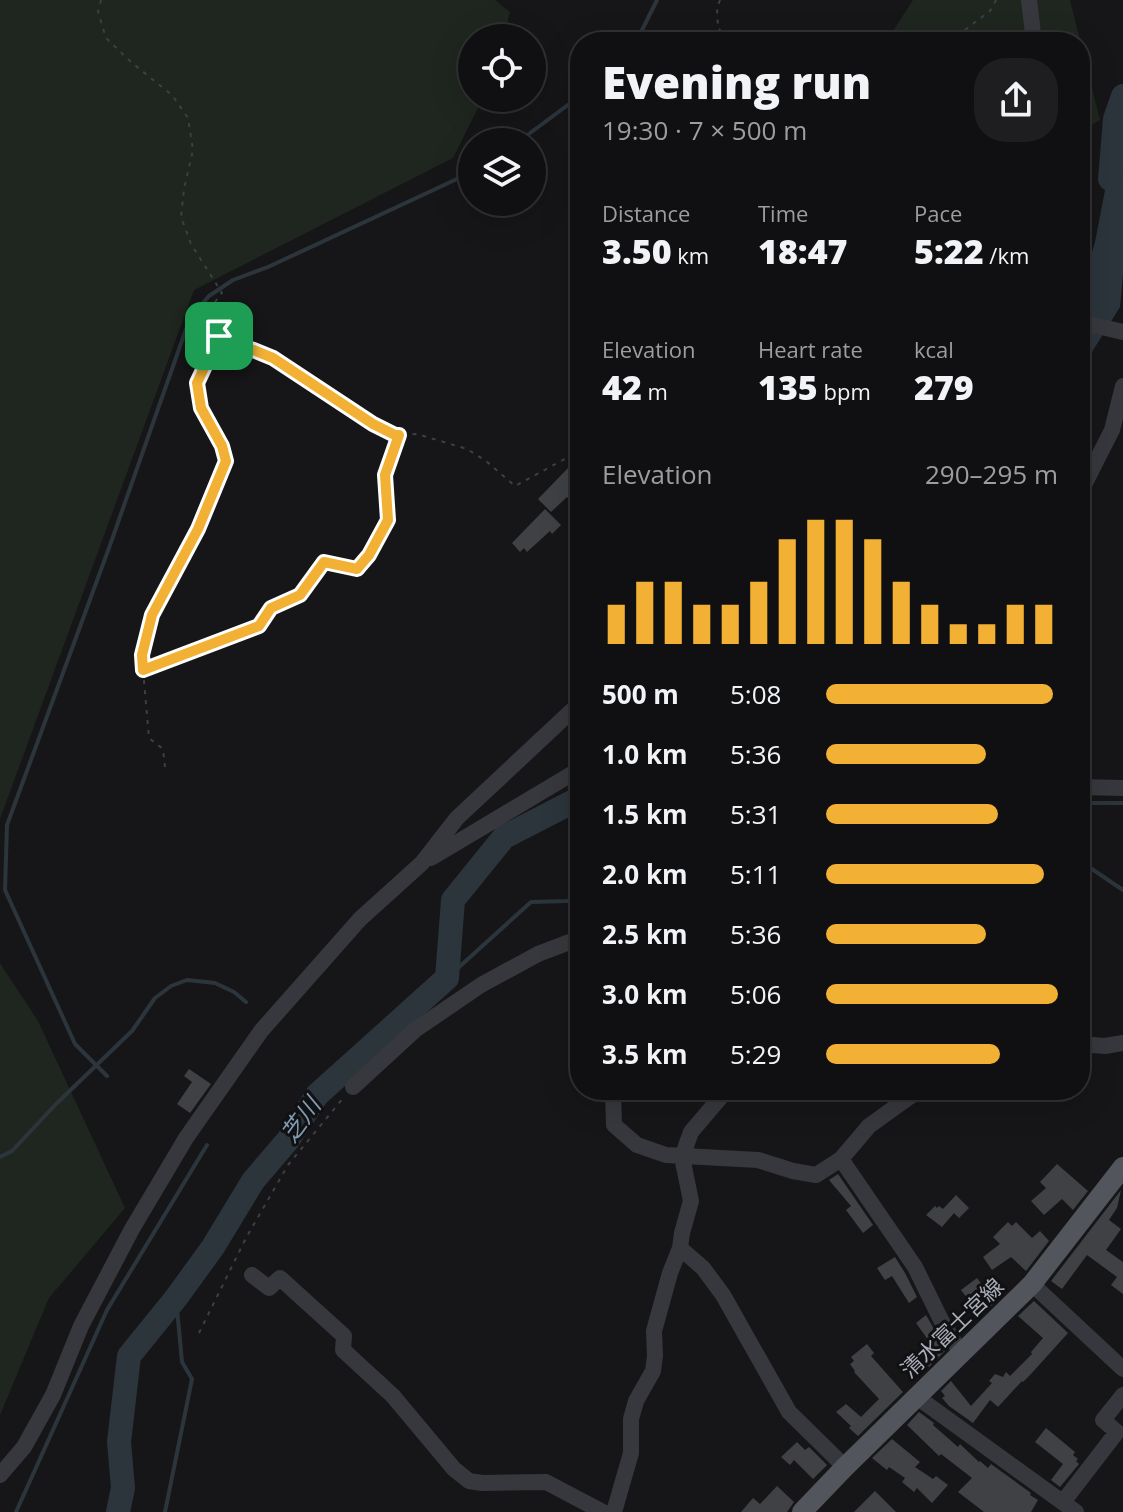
<!DOCTYPE html>
<html lang="en">
<head>
<meta charset="utf-8">
<style>
	body { margin:0; font-family:"Open Sans","Noto Sans JP",sans-serif; background:#1e1e20; color:#f1f3f6; height:100vh; display:flex; flex-direction:column; font-size:30px; white-space:nowrap }
	* { box-sizing:border-box; margin:0 }
	p { font-size:26px; color:#9c9d9f }
	.icon { flex:none; width:44px; height:44px; fill:none; stroke:currentColor; stroke-width:2; stroke-linecap:round; stroke-linejoin:round }
	.map { position:relative; flex:1; overflow:hidden }
	.panel { position:absolute; left:570px; top:32px; width:520px; height:1068px; display:flex; flex-direction:column; background:#101012; border-radius:32px; box-shadow:0 8px 32px #0002,0 0 0 2px #303032 }
	.panel>* { flex:none }
	.controls { position:absolute; left:458px; top:24px; display:grid; gap:16px }
	.controls a { display:grid; place-items:center; width:88px; height:88px; border-radius:50%; background:#101012; box-shadow:0 8px 32px #0002,0 0 0 2px #303032; font-size:40px }
	.pin { position:absolute; display:grid; place-items:center; width:68px; height:68px; color:#fff; margin:-34px; border-radius:16px; box-shadow:0 4px 12px #0006 }
	.round { display:grid; place-items:center; flex:none; width:84px; height:84px; border-radius:32px; background:#1e1e20 }
	.overview { display:flex; align-items:center; justify-content:space-between; height:136px; padding:0 32px }
	h1 { font-size:44px; font-weight:800; line-height:60px }
	.metrics { display:grid; grid-template-columns:repeat(3,1fr); gap:12px; height:136px; padding:8px 32px }
	.metrics div { display:grid; align-content:center }
	.metrics b { font-size:34px; font-weight:800 }
	.metrics small { font-size:22px; font-weight:400 }
	.metrics p { font-size:22px }
	.chart { height:224px; padding:16px 32px }
	.chart p { display:flex; justify-content:space-between }
	.chart svg { width:100%; height:144px; margin-top:8px; stroke:#f2b134; stroke-width:6 }
	ul { padding:0 32px; list-style:none; font-size:26px }
	li { display:grid; grid-template-columns:128px 96px 1fr; align-items:center; height:60px }
	li i { height:20px; border-radius:10px; background:#f2b134 }
	.map>svg:first-child { display:block }
	.green { fill:#1e261f }
	.water { fill:#2c353c }
	.lines { fill:none; stroke-linecap:round; stroke-linejoin:round }
	.stream { stroke:#2c353c; stroke-width:4 }
	.river { stroke:#2c353c; stroke-width:24 }
	.building { fill:#404145 }
	.path { stroke:#3d3f44; stroke-width:2; stroke-dasharray:4 6; stroke-linecap:butt }
	.minor { stroke:#37383d; stroke-width:16 }
	.major { stroke:#53555c; stroke-width:20 }
	.route-casing { stroke:#fff; stroke-width:16 }
	.route { stroke:#f2b134; stroke-width:10 }
	.labels { text-anchor:middle; stroke-width:6; stroke-linejoin:round; paint-order:stroke }
	.street-label { font-size:22px; fill:#a8adb8; stroke:#111113 }
	.water-label { font-size:24px; font-style:italic; fill:#7f9bb3; stroke:#111113 }
</style>
</head>
<body>
<div class="map">
<svg width="1123" height="1512" viewBox="0 0 1123 1512">
	<rect width="100%" height="100%" fill="#161618"/>
	<!-- green -->
	<path class="green" d="M0 0H495L510 12 503 38H472V98H483L453 158 194 290 0 819Z
		M913 0H1070L1100 120 1080 132V42H1022L1016 30 991 42H886Z
		M0 963 38 1021 125 1208 49 1298 0 1415Z"/>
	<!-- water -->
	<path class="water" d="M1123 97V274L1120 307 1082 368H1080V295L1095 242Z"/>
	<g class="lines">
		<!-- stream -->
		<path class="stream" d="M636 42 657 0
			M518 142 580 96
			M1080 803H1123
			M1080 861 1123 890
			M447 978 531 902 567 901 580 897
			M107 1076 75 1044 5 890 7 825 109 548 190 318 209 296 233 280 268 267 472 172
			M0 1157 12 1151 56 1104 132 1031 155 998 171 986 187 980 215 983 234 992 246 1002
			M16 1512 107 1310 207 1145
			M165 1512 192 1379 182 1362 176 1298"/>
		<!-- river -->
		<path class="river" d="M1110 179 1115 119 1123 96
			M118 1512 123 1488 119 1442 129 1356 176 1298 213 1247 253 1181 288 1140 317 1095 447 978 453 900 504 837 580 798"/>
	</g>
	<!-- building -->
	<path class="building" d="M580 466V511L567 497 551 512 538 499 568 468 573 473Z
		M545 509 561 525 552 534 550 531 527 552 524 548 520 552 512 543Z
		M189 1069 211 1084 190 1113 177 1104 192 1082 184 1076Z
		M1057 1164 1088 1191 1073 1210 1062 1199 1044 1215 1031 1201 1046 1188 1040 1182Z
		M838 1174 873 1225 863 1233 846 1210 851 1206 829 1180Z
		M1121 1190 1117 1208 1109 1220 1121 1229 1106 1250 1123 1262V1294L1111 1285 1117 1277 1087 1255 1062 1289 1051 1281Z
		M956 1195 969 1208 959 1218 954 1213 942 1227 926 1215 935 1206 937 1208 939 1206 943 1209Z
		M1008 1222 1012 1226 1016 1222 1032 1238 1040 1231 1049 1241 1026 1271 1011 1257 992 1270 983 1257 1000 1244 993 1237Z
		M895 1257 905 1273 917 1297 909 1303 892 1276 885 1280 877 1268Z
		M977 1278 995 1302 981 1316 961 1290Z
		M1034 1301 1068 1333 1031 1374 1023 1382 1022 1381 998 1407 990 1400 973 1423 949 1406 942 1398 945 1396 941 1391 951 1381 971 1406 992 1383 989 1381 995 1374 1003 1377 1006 1372 1010 1376 1032 1354 1031 1352 1043 1338 1018 1316Z
		M926 1315 946 1350 929 1367 924 1363 936 1351 916 1323Z
		M867 1344 874 1353 871 1356 903 1392 858 1436 849 1428 851 1426 836 1412 846 1404 861 1417 879 1399 854 1372 855 1371 850 1364 854 1361 851 1357Z
		M919 1412 934 1423 933 1425 958 1447 960 1444 979 1462 980 1461 988 1468 991 1464 1031 1493 1030 1495 1038 1500 1031 1512H984L958 1492 972 1478 941 1454 939 1456 907 1425Z
		M1046 1428 1075 1452 1073 1455 1078 1459 1076 1461 1079 1464 1060 1487 1051 1480 1063 1464 1035 1442Z
		M892 1439 920 1462 915 1467 933 1479 936 1476 948 1485 932 1503 917 1488 914 1492 902 1482 905 1478 889 1467 887 1470 872 1458Z
		M797 1442 805 1450 809 1447 827 1465 813 1479 794 1460 790 1465 781 1457Z
		M777 1486 794 1502 787 1512H741L753 1498 760 1504Z
		M875 1491 896 1512H854Z"/>
	<g class="lines">
		<!-- path -->
		<path class="path" d="M101 0 98 12 106 38 131 62 172 95 188 118 193 150 184 189 181 217 191 244 222 293 215 302 216 335 273 358 373 424 395 435 417 434 467 449 486 461 515 486 574 454 580 457
			M720 0 717 8 718 28 731 42
			M949 42 990 11 996 0
			M143 669 142 655 152 615 198 529 226 461 222 446 201 408 197 383 219 337
			M165 767 163 749 149 738 143 670 259 626 271 608 300 595 324 562 357 569 369 555 388 520 385 475 398 436
			M199 1333 246 1238 288 1165 344 1097"/>
		<!-- minor -->
		<path class="minor" d="M1029 0 1034 42
			M1080 322 1123 332
			M1080 493 1112 430 1123 386
			M1080 787 1123 788
			M431 858 580 769
			M1080 1044 1105 1046 1123 1043
			M353 1087 415 1030 481 985 538 954 580 938
			M613 1090 614 1125 637 1145 666 1155 758 1160 793 1171 816 1175 841 1159 869 1126 912 1095 922 1090
			M841 1159 915 1267 943 1324 961 1353
			M680 1248 703 1268 723 1295 789 1412 845 1467
			M252 1275 269 1288 280 1278 344 1336 343 1350 393 1396 454 1469 469 1481 482 1483 546 1482 603 1512
			M1032 1284 1123 1369
			M917 1397 1076 1512
			M0 1475 24 1447 53 1395 81 1326 132 1229 186 1138 261 1031 360 919 422 863 457 818 580 703
			M1063 1502 1117 1432 1103 1420 1123 1395
			M614 1512 631 1453V1419L636 1401 653 1371 655 1356 654 1331 670 1273 680 1248 682 1233 691 1201 682 1157 691 1132 725 1092 729 1090"/>
		<!-- major -->
		<path class="major" d="M802 1512 845 1467 1032 1284 1123 1167"/>
	</g>
	<g class="lines">
		<defs>
			<path id="route" d="M219 336 273 358 373 424 395 435H399L385 475 388 520 369 555 357 569 324 562 300 595 271 608 259 626 143 670 142 655 152 615 198 529 226 461 222 446 201 408 197 383Z"/>
		</defs>
		<!-- route casing -->
		<use href="#route" class="route-casing"/>
		<!-- route -->
		<use href="#route" class="route"/>
	</g>
	<g class="labels">
		<!-- street labels -->
		<g class="street-label">
			<text transform="translate(952 1328) rotate(-44)" y="8">清水富士宮線</text>
		</g>
		<!-- water labels -->
		<g class="water-label">
			<text transform="translate(301 1120) rotate(-54)" y="8">芝川</text>
		</g>
	</g>
</svg>
<div class="controls">
<a><svg class="icon" aria-label="locate" viewBox="0 0 24 24"><circle cx="12" cy="12" r="6"/><path d="M12 2v4M12 18v4M2 12h4M18 12h4"/></svg></a>
<a><svg class="icon" aria-label="layers" viewBox="0 0 24 24"><path d="M12 4l9 5-9 5-9-5zM3 14l9 5 9-5"/></svg></a>
</div>
<div class="pin" style="left:219px;top:336px;background:#1e9e55"><svg class="icon" aria-label="arrive" viewBox="0 0 24 24"><path d="M6 21V4h12l-3 4 3 4H6"/></svg></div>
<section class="panel">
<div class="overview"><div><h1>Evening run</h1><p>19:30 · 7 × 500 m</p></div><a class="round"><svg class="icon" aria-label="share" viewBox="0 0 24 24"><path d="M12 15V3M7 8l5-5 5 5M5 13v7h14v-7"/></svg></a></div>
<div class="metrics">
<div><p>Distance</p><b>3.50<small> km</small></b></div>
<div><p>Time</p><b>18:47</b></div>
<div><p>Pace</p><b>5:22<small> /km</small></b></div>
</div>
<div class="metrics">
<div><p>Elevation</p><b>42<small> m</small></b></div>
<div><p>Heart rate</p><b>135<small> bpm</small></b></div>
<div><p>kcal</p><b>279</b></div>
</div>
<div class="chart"><p><span>Elevation</span>290–295 m</p>
<svg viewBox="0 0 160 44" preserveAspectRatio="none"><path d="M5 44V32M15 44V25M25 44V25M35 44V32M45 44V32M55 44V25M65 44V12M75 44V6M85 44V6M95 44V12M105 44V25M115 44V32M125 44V38M135 44V38M145 44V32M155 44V32"/></svg>
</div>
<ul>
<li><b>500 m</b>5:08<i style="width:98%"></i></li>
<li><b>1.0 km</b>5:36<i style="width:69%"></i></li>
<li><b>1.5 km</b>5:31<i style="width:74%"></i></li>
<li><b>2.0 km</b>5:11<i style="width:94%"></i></li>
<li><b>2.5 km</b>5:36<i style="width:69%"></i></li>
<li><b>3.0 km</b>5:06<i style="width:100%"></i></li>
<li><b>3.5 km</b>5:29<i style="width:75%"></i></li>
</ul>
</section>
</div>
</body>
</html>
